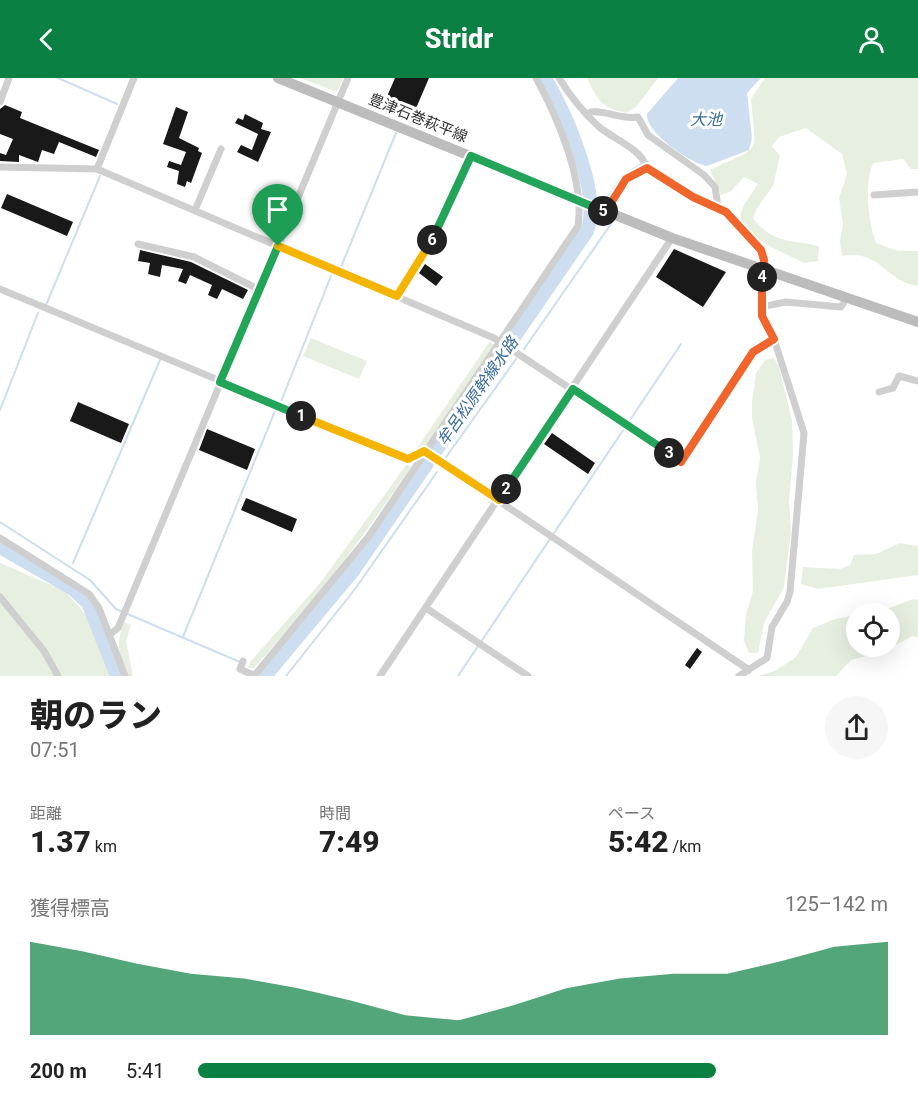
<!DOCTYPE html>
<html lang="ja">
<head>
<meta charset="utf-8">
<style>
	body { margin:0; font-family:Roboto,"Noto Sans JP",sans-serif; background:#f6f6f6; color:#222; height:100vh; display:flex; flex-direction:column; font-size:22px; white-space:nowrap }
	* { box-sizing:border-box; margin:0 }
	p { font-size:20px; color:#767676 }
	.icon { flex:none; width:33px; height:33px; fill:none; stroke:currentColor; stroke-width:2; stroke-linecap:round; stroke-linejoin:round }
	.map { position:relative; height:598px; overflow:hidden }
	.sheet { display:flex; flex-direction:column; background:#fff; flex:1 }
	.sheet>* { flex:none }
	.tools { position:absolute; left:846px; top:525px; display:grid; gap:12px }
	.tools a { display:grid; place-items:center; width:54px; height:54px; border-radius:50%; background:#fff; box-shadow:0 6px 24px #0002; font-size:30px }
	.pin { position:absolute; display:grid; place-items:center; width:51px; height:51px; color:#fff; margin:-62px -26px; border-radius:50% 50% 50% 0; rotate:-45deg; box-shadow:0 0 6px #0007 }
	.pin .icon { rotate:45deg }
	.km { position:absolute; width:30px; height:30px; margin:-15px; border-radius:50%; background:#222; color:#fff; font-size:16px; line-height:30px; text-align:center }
	.round { display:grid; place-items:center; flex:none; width:63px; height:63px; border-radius:32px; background:#f6f6f6 }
	.headline { display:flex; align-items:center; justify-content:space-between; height:102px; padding:0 30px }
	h1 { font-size:33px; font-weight:800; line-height:45px }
	.metrics { display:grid; grid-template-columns:repeat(3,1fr); gap:9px; height:102px; padding:6px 30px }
	.metrics div { display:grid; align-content:center }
	.metrics b { font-size:30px; font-weight:800 }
	.metrics small { font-size:16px; font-weight:400 }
	.metrics p { font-size:16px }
	.chart { height:168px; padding:12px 30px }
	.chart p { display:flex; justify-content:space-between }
	.chart svg { width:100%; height:108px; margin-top:6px; fill:#0b8043; opacity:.7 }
	ul { padding:0 30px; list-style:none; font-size:20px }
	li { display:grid; grid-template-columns:96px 72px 1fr; align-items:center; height:45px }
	li i { height:15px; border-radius:8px; background:#0b8043 }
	header { display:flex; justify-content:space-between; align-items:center; height:78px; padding:0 30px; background:#0b8043; color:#fff; font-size:27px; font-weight:800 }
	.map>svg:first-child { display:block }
	.green { fill:#e7f0e0 }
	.water { fill:#ccdef0 }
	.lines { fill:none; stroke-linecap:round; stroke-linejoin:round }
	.stream { stroke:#ccdef0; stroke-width:2 }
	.river { stroke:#ccdef0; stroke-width:14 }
	.building { fill:#191919 }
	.minor { stroke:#cfcfcf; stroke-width:7 }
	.secondary { stroke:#bcbcbc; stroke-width:10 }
	.split-1-casing { stroke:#fff; stroke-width:12 }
	.split-2-casing { stroke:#fff; stroke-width:12 }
	.split-3-casing { stroke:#fff; stroke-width:12 }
	.split-4-casing { stroke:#fff; stroke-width:12 }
	.split-5-casing { stroke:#fff; stroke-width:12 }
	.split-6-casing { stroke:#fff; stroke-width:12 }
	.split-7-casing { stroke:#fff; stroke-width:12 }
	.split-1 { stroke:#22a559; stroke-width:8 }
	.split-2 { stroke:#f5b400; stroke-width:8 }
	.split-3 { stroke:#22a559; stroke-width:8 }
	.split-4 { stroke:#f0652b; stroke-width:8 }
	.split-5 { stroke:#f0652b; stroke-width:8 }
	.split-6 { stroke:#22a559; stroke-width:8 }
	.split-7 { stroke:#f5b400; stroke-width:8 }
	.labels { text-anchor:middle; stroke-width:6; stroke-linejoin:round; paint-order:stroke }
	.street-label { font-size:15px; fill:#323232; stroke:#fff }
	.water-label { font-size:16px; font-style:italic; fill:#386c9d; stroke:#fff }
</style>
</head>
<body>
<header><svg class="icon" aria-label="back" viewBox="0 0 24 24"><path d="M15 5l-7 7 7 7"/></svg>Stridr<svg class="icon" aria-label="person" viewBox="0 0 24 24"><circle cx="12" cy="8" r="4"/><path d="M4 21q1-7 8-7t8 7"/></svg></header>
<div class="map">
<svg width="918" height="598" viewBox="0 0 918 598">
	<rect width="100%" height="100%" fill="#fff"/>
	<!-- green -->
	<path class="green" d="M300 0H343L337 14Z
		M587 0H658L637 28 626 35C601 29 598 23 587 0Z
		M765 0H918V91H911L903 81 873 85C864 107 868 142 876 165L898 173H918V208C884 203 881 171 842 178L840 163 843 146 839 120 847 96 842 76 806 50 779 59 772 68 780 78 773 108 757 130 753 140C773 166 790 161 819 168L818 183 803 185C789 175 735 159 741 134 744 125 753 114 758 106L744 99 731 113 721 117 710 92C762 67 756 80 751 21Z
		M311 260 367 283 359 301 303 278Z
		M490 263 494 267 424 371 408 378 415 373Z
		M774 280 779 289 792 342 793 377 789 424 791 454 784 509 764 545 758 575H749L744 563 746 536 753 513 752 473 758 432 756 405 760 380 752 340V323L756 295 765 282Z
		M407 386 411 389C363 460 312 527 254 590H248L250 584 320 505Z
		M900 465 918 468V497L818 511 801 506 803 489 840 491 850 487 854 477 876 476Z
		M0 485 65 513 86 537 111 598H0Z
		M913 521 918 522V560L913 558 882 574 851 582 836 598H758L775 593 796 579 813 550 835 541 856 537V568H890V536L876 535Z
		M124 544 131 547 126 563 133 598H128C119 575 115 568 124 544Z"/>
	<!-- water -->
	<path class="water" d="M678 0H761L747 15 752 60 749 72 707 88C690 85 645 54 647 36Z"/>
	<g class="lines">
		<!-- stream -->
		<path class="stream" d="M58 0 117 26
			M605 123 622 98 641 86
			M341 189 396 55
			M46 227 100 98
			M524 271 611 146
			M280 326 331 198
			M0 332 38 235
			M444 382 516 281
			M0 444 90 502 116 531 240 584
			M73 485 160 282
			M183 559 275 333
			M286 598 355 511 437 394
			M458 598 681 266"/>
		<!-- river -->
		<path class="river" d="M0 469 73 511 88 525 117 598
			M265 598 353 493 587 153C602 116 565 34 545 0"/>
	</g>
	<!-- building -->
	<path class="building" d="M395 0H429L411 42 382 30Z
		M5 27 22 34 20 40 99 72 96 79 59 64 54 76 42 72 38 84 19 77V84L0 83V75L6 77 13 61 0 56V31Z
		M176 29 188 34 179 60 199 70 198 73 202 75 191 105 187 103 185 109 177 106 179 93 167 89 169 83 181 87 186 74 163 66Z
		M245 36 263 45 261 51 271 54 258 84 237 74 241 67 252 72 258 56 235 45 238 40 243 42Z
		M267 112 286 120 281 132 286 134 275 160 270 158 274 147 265 143 272 127 263 123Z
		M7 116 73 144 67 158 1 130Z
		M674 171 726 194 703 229 656 199Z
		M140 172 191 184 248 212 243 221 222 211 217 221 208 217 212 207 190 197 186 206 178 203 183 191 162 187 160 199 148 196 150 185 138 183Z
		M425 186 443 199 436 208 419 195Z
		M78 324 129 346 121 365 70 343Z
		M207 351 255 371 247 392 199 372Z
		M552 355 595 385 588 396 544 366Z
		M246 420 297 441 292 454 241 432Z
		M697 570 702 574 690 591 685 587Z"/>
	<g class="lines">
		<!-- minor -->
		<path class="minor" d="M559 0C570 18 583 34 598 48 614 62 640 69 647 90
			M0 24 9 0
			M588 38 591 34C607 32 621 42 638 39L648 57 704 97 715 109 718 129 726 134 761 172 764 182 762 238 774 261 804 355 790 514 787 524 772 549 767 580 739 598
			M0 89 97 91 494 260 681 384 753 274 774 261
			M97 91 134 0
			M874 117 918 114
			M195 132 221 71
			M606 133 626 101 647 90 693 119 718 129
			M138 166 194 179 260 212
			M0 211 408 381 425 373 749 592
			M397 218 425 177 471 78
			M761 229 786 224 841 229 847 219
			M879 314 893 310 899 298 918 303
			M0 460 89 516 99 530 125 598
			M0 519 44 573 58 598
			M426 530 528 598
			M109 557 118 550 348 0
			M243 583 240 591 255 598
			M254 598 369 458 578 148C585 103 557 38 536 0
			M380 598 672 160"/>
		<!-- secondary -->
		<path class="secondary" d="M278 0 672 160 918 244"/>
	</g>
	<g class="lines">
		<defs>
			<path id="split-1" d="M278 168 220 304 301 338"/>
			<path id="split-2" d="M301 338 408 381 424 373 499 422 506 411"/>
			<path id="split-3" d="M506 411 573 311 669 375"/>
			<path id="split-4" d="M669 375 681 384 753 274 774 261 762 238V199"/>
			<path id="split-5" d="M603 133H606L626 101 647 90 693 119 726 134 761 172 764 182 762 199"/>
			<path id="split-6" d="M432 162 471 78 603 133"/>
			<path id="split-7" d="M278 168 397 218 432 162"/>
		</defs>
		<!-- split-1 casing -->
		<use href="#split-1" class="split-1-casing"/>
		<!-- split-2 casing -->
		<use href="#split-2" class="split-2-casing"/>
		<!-- split-3 casing -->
		<use href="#split-3" class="split-3-casing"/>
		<!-- split-4 casing -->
		<use href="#split-4" class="split-4-casing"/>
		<!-- split-5 casing -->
		<use href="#split-5" class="split-5-casing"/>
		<!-- split-6 casing -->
		<use href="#split-6" class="split-6-casing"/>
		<!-- split-7 casing -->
		<use href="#split-7" class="split-7-casing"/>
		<!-- split-1 -->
		<use href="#split-1" class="split-1"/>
		<!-- split-2 -->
		<use href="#split-2" class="split-2"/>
		<!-- split-3 -->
		<use href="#split-3" class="split-3"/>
		<!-- split-4 -->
		<use href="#split-4" class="split-4"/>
		<!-- split-5 -->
		<use href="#split-5" class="split-5"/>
		<!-- split-6 -->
		<use href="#split-6" class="split-6"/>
		<!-- split-7 -->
		<use href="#split-7" class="split-7"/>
	</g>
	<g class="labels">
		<!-- street labels -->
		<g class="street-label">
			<text transform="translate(418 40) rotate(22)" y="5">豊津石巻萩平線</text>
		</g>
		<!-- water labels -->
		<g class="water-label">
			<text x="706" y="47">大池</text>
			<text transform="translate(477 313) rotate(-55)" y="6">牟呂松原幹線水路</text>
		</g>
	</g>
</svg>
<div class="tools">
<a><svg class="icon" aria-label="locate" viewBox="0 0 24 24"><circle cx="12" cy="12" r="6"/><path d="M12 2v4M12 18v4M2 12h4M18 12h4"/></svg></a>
</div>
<div class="pin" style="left:278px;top:168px;background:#1e9e55"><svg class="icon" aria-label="arrive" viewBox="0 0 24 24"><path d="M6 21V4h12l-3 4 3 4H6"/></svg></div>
<b class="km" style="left:301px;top:338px">1</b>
<b class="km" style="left:506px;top:411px">2</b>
<b class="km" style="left:669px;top:375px">3</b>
<b class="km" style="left:762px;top:199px">4</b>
<b class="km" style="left:603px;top:133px">5</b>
<b class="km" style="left:432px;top:162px">6</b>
</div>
<section class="sheet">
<div class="headline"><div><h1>朝のラン</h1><p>07:51</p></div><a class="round"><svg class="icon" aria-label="share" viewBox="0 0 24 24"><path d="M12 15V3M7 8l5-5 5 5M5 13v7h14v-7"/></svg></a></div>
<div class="metrics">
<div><p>距離</p><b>1.37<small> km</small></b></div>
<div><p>時間</p><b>7:49</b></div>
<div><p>ペース</p><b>5:42<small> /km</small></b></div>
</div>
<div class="chart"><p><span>獲得標高</span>125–142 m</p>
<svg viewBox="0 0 160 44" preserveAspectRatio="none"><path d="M0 44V6L10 10L20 15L30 19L40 21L50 25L60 30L70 36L80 38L90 32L100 25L110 21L120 19L130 19L140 14L150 8L160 6V44z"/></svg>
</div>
<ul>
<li><b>200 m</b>5:41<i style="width:75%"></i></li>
</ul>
</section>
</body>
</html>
